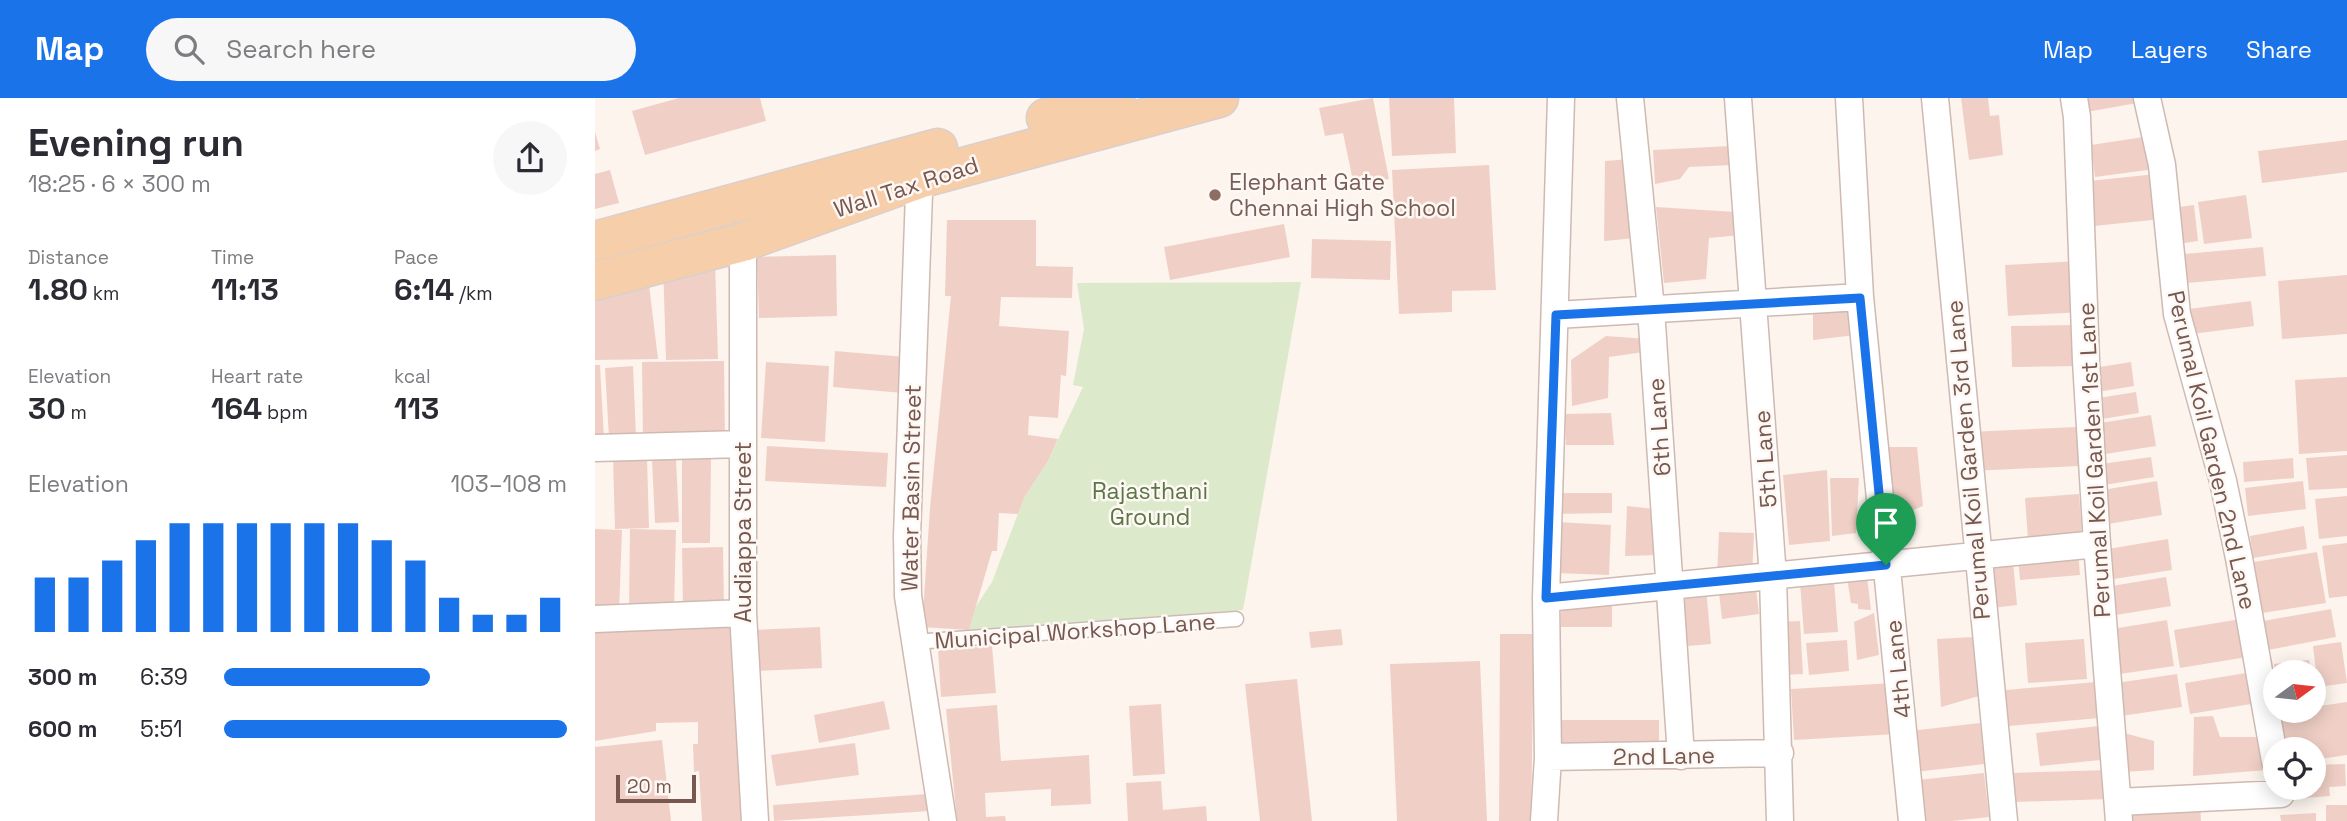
<!DOCTYPE html>
<html lang="en">
<head>
<meta charset="utf-8">
<style>
	body { margin:0; font-family:"Space Grotesk",sans-serif; background:#f7f7f7; color:#2b2b33; height:100vh; display:flex; flex-direction:column; font-size:26px; white-space:nowrap }
	* { box-sizing:border-box; margin:0 }
	p { font-size:23px; color:#7c7c81 }
	.icon { flex:none; width:38px; height:38px; fill:none; stroke:currentColor; stroke-width:2; stroke-linecap:round; stroke-linejoin:round }
	.map { position:relative; flex:1; overflow:hidden }
	.sheet { display:flex; flex-direction:column; background:#fff; width:595px }
	.sheet>* { flex:none }
	.needle { width:46px; rotate:75deg }
	.tools { position:absolute; left:1668px; top:562px; display:grid; gap:14px }
	.tools a { display:grid; place-items:center; width:63px; height:63px; border-radius:50%; background:#fff; box-shadow:0 4px 18px #0003; font-size:35px }
	.scale { position:absolute; left:21px; bottom:18px; width:80px; box-sizing:border-box; padding-left:7px; border:4px solid #775850; border-top:0; font-size:19px; line-height:24px; white-space:nowrap; color:#775850; -webkit-text-stroke:5px #fef8f4; paint-order:stroke }
	.pin { position:absolute; display:grid; place-items:center; width:60px; height:60px; color:#fff; margin:-72px -30px; border-radius:50% 50% 50% 0; rotate:-45deg; box-shadow:0 0 7px #0007 }
	.pin .icon { rotate:45deg }
	.round { display:grid; place-items:center; flex:none; width:74px; height:74px; border-radius:37px; background:#f7f7f7 }
	.head { display:flex; align-items:center; justify-content:space-between; height:119px; padding:0 28px }
	h1 { font-size:38px; font-weight:700; line-height:52px }
	.metrics { display:grid; grid-template-columns:repeat(3,1fr); gap:10px; height:119px; padding:7px 28px }
	.metrics div { display:grid; align-content:center }
	.metrics b { font-size:30px; font-weight:700 }
	.metrics small { font-size:19px; font-weight:400 }
	.metrics p { font-size:19px }
	.chart { height:196px; padding:14px 28px }
	.chart p { display:flex; justify-content:space-between }
	.chart svg { width:100%; height:126px; margin-top:7px; stroke:#1a73e8; stroke-width:6 }
	ul { padding:0 28px; list-style:none; font-size:23px }
	li { display:grid; grid-template-columns:112px 84px 1fr; align-items:center; height:52px }
	li i { height:18px; border-radius:9px; background:#1a73e8 }
	header { display:flex; align-items:center; gap:42px; box-sizing:border-box; height:98px; padding:0 35px; background:#1a73e8; color:#fff }
	header strong { font-size:33px }
	nav { display:flex; gap:38px; margin-inline-start:auto; font-size:24px }
	.search { width:490px; height:63px; background:#f7f7f7; display:flex; align-items:center; gap:18px; box-sizing:border-box; padding:0 24px; border-radius:38px; color:#7c7c81; font-size:26px }
	main { display:flex; flex:1; min-height:0 }
	.map>svg:first-child { display:block }
	.green { fill:#dceacb }
	.building { fill:#f0d0c6 }
	.lines { fill:none; stroke-linecap:round; stroke-linejoin:round }
	.lane-casing { stroke:#cebab2; stroke-width:17 }
	.street-casing { stroke:#cebab2; stroke-width:29 }
	.primary-casing { stroke:#d9d0ce; stroke-width:41 }
	.lane { stroke:#fff; stroke-width:14 }
	.street { stroke:#fff; stroke-width:26 }
	.primary { stroke:#f6ceaa; stroke-width:38 }
	.route-casing { stroke:#fff; stroke-width:14 }
	.route { stroke:#1a73e8; stroke-width:9 }
	.education-dot { fill:#8d6e63; stroke:#fef8f4; stroke-width:2.5 }
	.labels { text-anchor:middle; stroke-width:5; stroke-linejoin:round; paint-order:stroke }
	.education-label { font-size:23px; fill:#785e54; stroke:#fef8f4; text-anchor:start }
	.street-label { font-size:23px; fill:#775850; stroke:#fef8f4 }
	.park-label { font-size:23px; fill:#5b7645; stroke:#fef8f4 }
</style>
</head>
<body>
<header>
<strong>Map</strong>
<div class="search"><svg class="icon" aria-label="search" viewBox="0 0 24 24"><circle cx="10" cy="10" r="6"/><path d="M15 15l6 6"/></svg>Search here</div>
<nav><a>Map</a><a>Layers</a><a>Share</a></nav>
</header>
<main>
<section class="sheet">
<div class="head"><div><h1>Evening run</h1><p>18:25 · 6 × 300 m</p></div><a class="round"><svg class="icon" aria-label="share" viewBox="0 0 24 24"><path d="M12 15V3M7 8l5-5 5 5M5 13v7h14v-7"/></svg></a></div>
<div class="metrics">
<div><p>Distance</p><b>1.80<small> km</small></b></div>
<div><p>Time</p><b>11:13</b></div>
<div><p>Pace</p><b>6:14<small> /km</small></b></div>
</div>
<div class="metrics">
<div><p>Elevation</p><b>30<small> m</small></b></div>
<div><p>Heart rate</p><b>164<small> bpm</small></b></div>
<div><p>kcal</p><b>113</b></div>
</div>
<div class="chart"><p><span>Elevation</span>103–108 m</p>
<svg viewBox="0 0 160 44" preserveAspectRatio="none"><path d="M5 44V25M15 44V25M25 44V19M35 44V12M45 44V6M55 44V6M65 44V6M75 44V6M85 44V6M95 44V6M105 44V12M115 44V19M125 44V32M135 44V38M145 44V38M155 44V32"/></svg>
</div>
<ul>
<li><b>300 m</b>6:39<i style="width:60%"></i></li>
<li><b>600 m</b>5:51<i style="width:100%"></i></li>
</ul>
</section>
<div class="map">
<svg width="1752" height="723" viewBox="0 0 1752 723">
	<rect width="100%" height="100%" fill="#fcf4ed"/>
	<!-- green -->
	<path class="green" d="M706 184 648 512 374 532 380 510 397 484 429 400 453 363 488 289 478 287 489 231 482 185Z"/>
	<!-- building -->
	<path class="building" d="M84 0H165L171 23 50 57 37 13Z
		M778 0 794 81 759 88 748 35 730 38 724 10Z
		M794 0H859L861 55 797 58Z
		M1366 0H1393L1395 18 1404 17 1408 57 1374 62Z
		M1483 0H1547L1548 4 1486 15Z
		M0 34 5 51 0 53Z
		M1555 38 1560 71 1500 79 1496 47Z
		M1752 42V74L1667 85 1663 53Z
		M1135 48 1138 67 1094 69 1085 81 1060 86 1058 52Z
		M1035 61 1041 140 1009 143 1010 63Z
		M894 67 901 192 857 193V214L804 216 797 72Z
		M15 72 24 105 0 111V76Z
		M1562 76 1567 121 1499 128 1494 83Z
		M1651 97 1657 140 1609 146 1603 104Z
		M1599 107 1603 143 1582 146 1577 110Z
		M1061 109 1140 114 1146 137 1114 140 1111 181 1069 185Z
		M352 122H441V168L478 169 477 200 406 199 404 228 474 233 471 278 466 277 463 320 434 318 433 337 463 341 453 363 429 400 423 416 404 415 402 453H397L374 532 327 529 335 410 356 198H350Z
		M689 126 695 159 575 182 569 149Z
		M717 141 796 143 795 182 716 180Z
		M1668 149 1671 178 1592 185 1589 156Z
		M241 157 242 218 164 220 162 159Z
		M1485 163 1488 214 1413 218 1410 167Z
		M120 164 123 261 71 262 68 165Z
		M1752 177V236L1687 241 1683 183Z
		M54 187 63 261 0 262V199Z
		M1260 202 1261 237 1218 242V206Z
		M1656 203 1659 228 1597 236 1594 211Z
		M1480 227 1481 268 1417 269 1416 228Z
		M1011 238 1052 241 1049 254 1014 259 1013 300 977 308 976 262Z
		M240 253 310 259 308 295 238 289Z
		M129 263 130 341 48 343 47 264Z
		M171 264 234 268 230 344 166 340Z
		M1536 264 1539 288 1496 295 1492 271Z
		M0 267H5L9 341H0Z
		M38 268 41 339 14 340 10 270Z
		M1752 279V353L1704 356 1700 282Z
		M1541 294 1544 315 1501 322 1497 301Z
		M1016 315 1019 347H971L970 316Z
		M1556 317 1561 348 1504 357 1499 326Z
		M1482 329 1484 368 1376 373 1374 334Z
		M172 348 293 355 291 389 170 383Z
		M1293 349H1322L1328 408 1299 420Z
		M1752 357V390L1714 392 1711 360Z
		M52 359 54 430 20 431 18 360Z
		M1556 359 1559 379 1503 388 1499 367Z
		M1698 360 1699 380 1649 384 1648 364Z
		M81 361 84 424 60 425 57 362Z
		M87 361H116L115 445H87Z
		M1232 372 1235 443 1194 447 1188 377Z
		M1235 380H1264L1261 435 1237 438Z
		M1562 383 1567 417 1507 427 1501 393Z
		M1708 383 1711 411 1653 418 1650 390Z
		M959 395H1017V415L959 416Z
		M1484 396 1487 436 1433 441 1430 400Z
		M1752 398V438L1724 441 1720 401Z
		M1032 408 1060 411 1065 457 1030 458Z
		M962 424 1016 427 1014 477 960 475Z
		M1709 428 1712 451 1658 460 1655 438Z
		M0 431 27 432 24 514 0 513Z
		M35 431 81 432 79 512H34Z
		M1124 434 1159 435 1157 480 1122 478Z
		M1573 441 1577 472 1512 482 1507 452Z
		M1752 445V498L1734 500 1727 448Z
		M128 449 129 510H88L87 450Z
		M1483 453 1485 477 1425 482 1423 459Z
		M1722 454 1731 505 1667 515 1659 464Z
		M1418 464 1422 507 1389 511 1384 468Z
		M1272 478 1276 512 1263 511V506L1256 505 1252 480Z
		M1571 479 1576 508 1515 518 1511 489Z
		M1160 482 1164 516 1127 521 1123 486Z
		M1239 483 1243 534 1209 536 1205 485Z
		M1111 489 1116 546 1081 549 1077 492Z
		M966 508H1017V529H966Z
		M1736 511 1741 539 1673 552 1668 523Z
		M1279 515 1284 557 1262 562 1259 524Z
		M1646 521 1652 559 1585 570 1579 532Z
		M1572 522 1579 568 1518 577 1511 532Z
		M142 523 152 723H107L104 673 99 674 98 646H103V624L61 625V633L0 643V525Z
		M1205 523 1208 576 1187 577 1184 524Z
		M225 529 227 570 159 573 157 532Z
		M746 531 748 547 716 550 714 534Z
		M905 536H939L936 723H904Z
		M1379 539 1384 598 1346 609 1342 541Z
		M1489 541 1492 581 1433 585 1430 545Z
		M1252 542 1254 573 1214 577 1211 545Z
		M1746 544 1752 585 1723 589 1718 548Z
		M397 548 401 595 346 599 343 552Z
		M1714 562 1716 574H1680L1679 566Z
		M885 563 892 723H802L795 566Z
		M1657 574 1662 605 1595 616 1590 585Z
		M1582 576 1587 609 1526 618 1521 585Z
		M702 581 717 723H665L650 586Z
		M1501 584 1504 620 1403 629 1400 593Z
		M1299 585 1302 636 1199 642 1196 591Z
		M289 603 295 631 224 645 219 617Z
		M1752 604V657L1718 662V651H1691L1686 614 1718 612V609Z
		M566 606 570 676 538 678 534 608Z
		M402 607 406 663 494 657 496 706 456 708V691L390 695 391 719 410 718 411 723H362L351 611Z
		M1618 618 1625 639H1668L1672 672 1598 678 1599 619Z
		M961 622H1064V653H961Z
		M1385 625 1390 666 1320 674 1315 633Z
		M1513 627 1516 661 1445 668 1441 635Z
		M1529 635 1559 643V672L1529 674Z
		M67 642 76 723H0V649Z
		M260 645 264 677 181 688 176 657Z
		M1750 666 1751 688 1734 689 1735 698 1696 701 1695 690H1718V667Z
		M1514 672 1515 701 1417 704 1416 675Z
		M1389 675 1394 719 1357 723H1327L1322 682Z
		M566 683 568 712 611 708 612 723H533L531 685Z
		M333 696 335 713 179 723 178 707Z
		M1605 706 1606 723H1532V710Z
		M1731 707H1752V723H1731Z
		M1721 715V723H1686L1685 717Z"/>
	<g class="lines">
		<defs>
			<path id="lane" d="M319 544 641 521"/>
			<path id="street" d="M1035 0 1056 211 1086 658
				M1143 0 1178 479 1185 723
				M1254 0 1265 199 1317 723
				M1340 0 1409 723
				M1479 0 1482 19 1491 263 1502 446 1524 723
				M1552 0 1567 67 1582 216 1628 383 1644 460 1680 663
				M325 66 312 438 313 498 348 723
				M148 144V515L160 723
				M961 217 1265 199
				M0 350 148 346
				M951 500 1502 446
				M0 521 148 515
				M953 659 1185 655
				M1523 704 1686 696 1685 690
				M949 723 953 659 951 500 966 0"/>
			<path id="primary" d="M451 20 520 0
				M0 143 343 50
				M0 183 148 144 324 81 624 0"/>
		</defs>
		<!-- lane casing -->
		<use href="#lane" class="lane-casing"/>
		<!-- street casing -->
		<use href="#street" class="street-casing"/>
		<!-- primary casing -->
		<use href="#primary" class="primary-casing"/>
		<!-- lane -->
		<use href="#lane" class="lane"/>
		<!-- street -->
		<use href="#street" class="street"/>
		<!-- primary -->
		<use href="#primary" class="primary"/>
	</g>
	<g class="lines">
		<defs>
			<path id="route" d="M1265 200 1291 467 951 500 961 217Z"/>
		</defs>
		<!-- route casing -->
		<use href="#route" class="route-casing"/>
		<!-- route -->
		<use href="#route" class="route"/>
	</g>
	<!-- markers -->
	<circle class="education-dot" cx="620" cy="97" r="7"/>
	<g class="labels">
		<!-- education labels -->
		<g class="education-label">
			<text x="634" y="92">Elephant Gate<tspan x="634" dy="26">Chennai High School</tspan></text>
		</g>
		<!-- street labels -->
		<g class="street-label">
			<text transform="translate(311 89) rotate(-18)" y="8">Wall Tax Road</text>
			<text transform="translate(1064 329) rotate(-94)" y="8">6th Lane</text>
			<text transform="translate(1617 352) rotate(77)" y="8">Perumal Koil Garden 2nd Lane</text>
			<text transform="translate(1170 361) rotate(-94)" y="8">5th Lane</text>
			<text transform="translate(1373 362) rotate(-95)" y="8">Perumal Koil Garden 3rd Lane</text>
			<text transform="translate(1499 362) rotate(-93)" y="8">Perumal Koil Garden 1st Lane</text>
			<text transform="translate(316 390) rotate(-89)" y="8">Water Basin Street</text>
			<text transform="translate(148 434) rotate(-90)" y="8">Audiappa Street</text>
			<text transform="translate(480 533) rotate(-4)" y="8">Municipal Workshop Lane</text>
			<text transform="translate(1303 571) rotate(-96)" y="8">4th Lane</text>
			<text transform="translate(1069 658) rotate(-1)" y="8">2nd Lane</text>
		</g>
		<!-- park labels -->
		<g class="park-label">
			<text x="555" y="401">Rajasthani<tspan x="555" dy="26">Ground</tspan></text>
		</g>
	</g>
</svg>
<div class="tools">
<a><svg class="needle" viewBox="-14 -14 28 28"><path d="M0-13l5 13h-10z" fill="#e53935"/><path d="M0 13l5-13h-10z" fill="#7c7c81"/></svg></a>
<a><svg class="icon" aria-label="locate" viewBox="0 0 24 24"><circle cx="12" cy="12" r="6"/><path d="M12 2v4M12 18v4M2 12h4M18 12h4"/></svg></a>
</div>
<div class="scale">20 m</div>
<div class="pin" style="left:1291px;top:467px;background:#1e9e55"><svg class="icon" aria-label="arrive" viewBox="0 0 24 24"><path d="M6 21V4h12l-3 4 3 4H6"/></svg></div>
</div>
</main>
</body>
</html>
